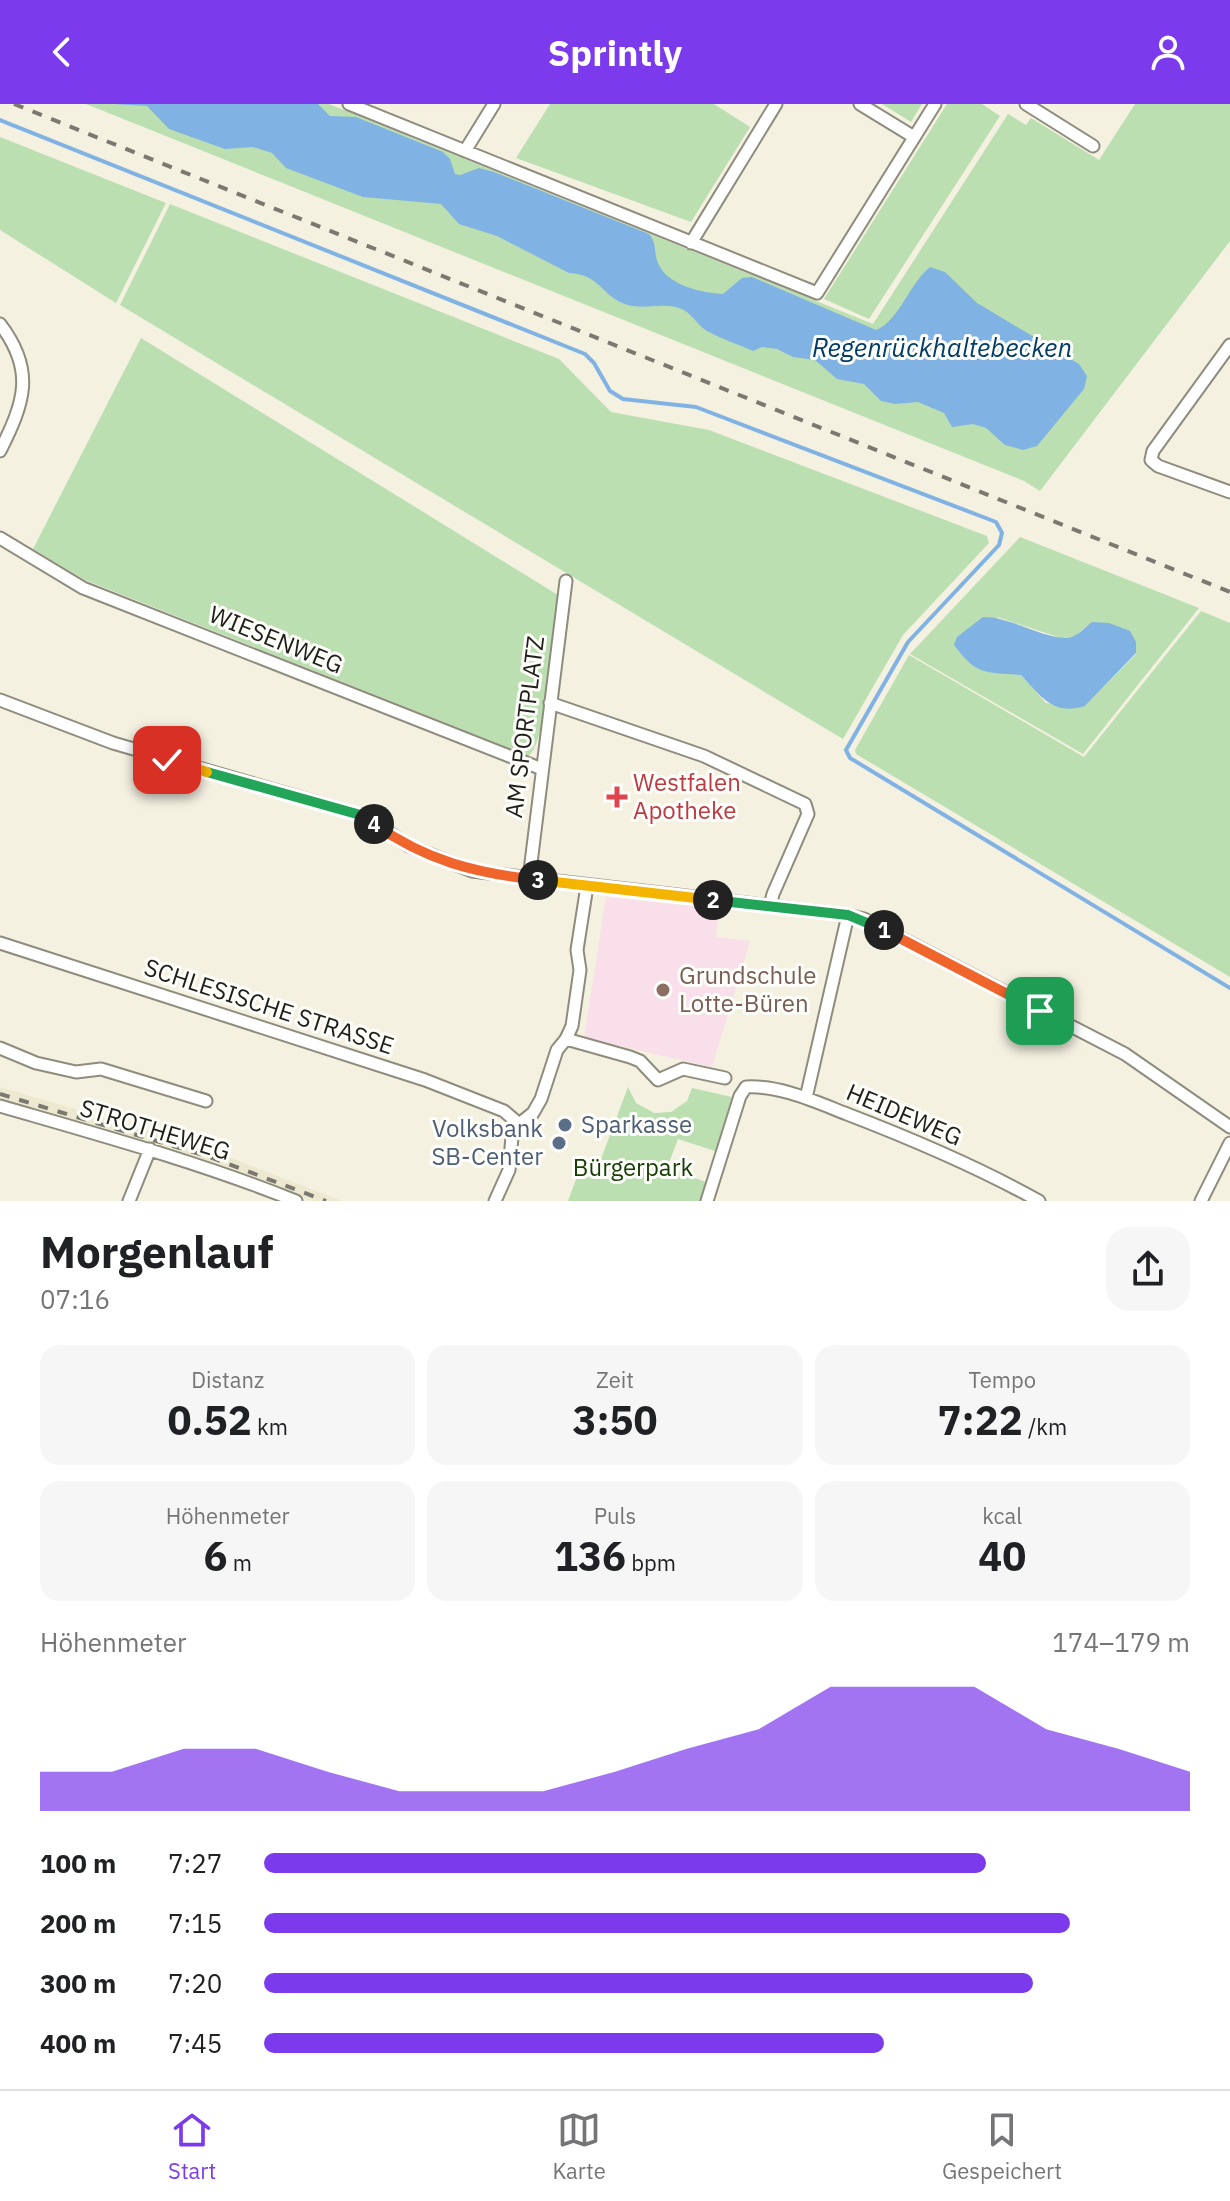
<!DOCTYPE html>
<html lang="de">
<head>
<meta charset="utf-8">
<style>
	body { margin:0; font-family:"IBM Plex Sans",sans-serif; background:#f6f6f6; color:#202124; height:100vh; display:flex; flex-direction:column; font-size:30px; white-space:nowrap }
	* { box-sizing:border-box; margin:0 }
	p { font-size:26px; color:#757577 }
	.icon { flex:none; width:44px; height:44px; fill:none; stroke:currentColor; stroke-width:2; stroke-linecap:round; stroke-linejoin:round }
	.map { position:relative; height:1097px; overflow:hidden }
	.side { display:flex; flex-direction:column; background:#fff; flex:1 }
	.side>* { flex:none }
	.pin { position:absolute; display:grid; place-items:center; width:68px; height:68px; color:#fff; margin:-34px; border-radius:16px; box-shadow:0 4px 12px #0006 }
	.km { position:absolute; width:40px; height:40px; margin:-20px; border-radius:50%; background:#222; color:#fff; font-size:22px; line-height:40px; text-align:center }
	.round { display:grid; place-items:center; flex:none; width:84px; height:84px; border-radius:24px; background:#f6f6f6 }
	.overview { display:flex; align-items:center; justify-content:space-between; height:136px; padding:0 40px }
	h1 { font-size:44px; font-weight:700; line-height:60px }
	.figures { display:grid; grid-template-columns:repeat(3,1fr); gap:12px; height:136px; padding:8px 40px }
	.figures div { display:grid; align-content:center; border-radius:20px; background:#f6f6f6; text-align:center }
	.figures b { font-size:40px; font-weight:700 }
	.figures small { font-size:22px; font-weight:400 }
	.figures p { font-size:22px }
	.chart { height:224px; padding:16px 40px }
	.chart p { display:flex; justify-content:space-between }
	.chart svg { width:100%; height:144px; margin-top:8px; fill:#7c3aed; opacity:.7 }
	ul { padding:0 40px; list-style:none; font-size:26px }
	li { display:grid; grid-template-columns:128px 96px 1fr; align-items:center; height:60px }
	li i { height:20px; border-radius:10px; background:#7c3aed }
	header { display:flex; justify-content:space-between; align-items:center; height:104px; padding:0 40px; background:#7c3aed; color:#fff; font-size:36px; font-weight:700 }
	.tabs { display:flex; justify-content:space-around; align-items:center; height:112px; border-top:2px solid #e0e0e0; background:#fff; font-size:22px; color:#757577 }
	.tabs a { display:grid; justify-items:center; gap:4px }
	.tabs .selected { color:#7c3aed }
	.map>svg:first-child { display:block }
	.built { fill:#ede9d1 }
	.education { fill:#f8dfe9 }
	.green { fill:#bbdfb0; fill-rule:evenodd }
	.water { fill:#80b2e3 }
	.lines { fill:none; stroke-linecap:round; stroke-linejoin:round }
	.stream { stroke:#80b2e3; stroke-width:4 }
	.street-casing { stroke:#8e8c7d; stroke-width:15 }
	.street { stroke:#fff; stroke-width:11 }
	.rail { stroke:#7b796f; stroke-width:4; stroke-dasharray:10 10; stroke-linecap:butt }
	.split-1-casing { stroke:#fff; stroke-width:16 }
	.split-2-casing { stroke:#fff; stroke-width:16 }
	.split-3-casing { stroke:#fff; stroke-width:16 }
	.split-4-casing { stroke:#fff; stroke-width:16 }
	.split-5-casing { stroke:#fff; stroke-width:16 }
	.split-6-casing { stroke:#fff; stroke-width:16 }
	.split-1 { stroke:#f0652b; stroke-width:10 }
	.split-2 { stroke:#22a559; stroke-width:10 }
	.split-3 { stroke:#f5b400; stroke-width:10 }
	.split-4 { stroke:#f0652b; stroke-width:10 }
	.split-5 { stroke:#22a559; stroke-width:10 }
	.split-6 { stroke:#f5b400; stroke-width:10 }
	.health-dot { fill:#e0444e; stroke:#fefefb; stroke-width:3 }
	.education-dot { fill:#8d6e63; stroke:#fefefb; stroke-width:3 }
	.service-dot { fill:#5c6f8a; stroke:#fefefb; stroke-width:3 }
	.labels { text-anchor:middle; stroke-width:6; stroke-linejoin:round; paint-order:stroke }
	.street-label { font-size:24px; fill:#201f19; stroke:#fefefb }
	.health-label { font-size:24px; fill:#be3a42; stroke:#fefefb; text-anchor:start }
	.education-label { font-size:24px; fill:#785e54; stroke:#fefefb; text-anchor:start }
	.service-label { font-size:24px; fill:#4e5e75; stroke:#fefefb; text-anchor:start }
	.park-label { font-size:24px; fill:#163e05; stroke:#fefefb }
	.water-label { font-size:26px; font-style:italic; fill:#013c69; stroke:#fefefb }
</style>
</head>
<body>
<header><svg class="icon" aria-label="back" viewBox="0 0 24 24"><path d="M15 5l-7 7 7 7"/></svg>Sprintly<svg class="icon" aria-label="person" viewBox="0 0 24 24"><circle cx="12" cy="8" r="4"/><path d="M4 21q1-7 8-7t8 7"/></svg></header>
<div class="map">
<svg width="1230" height="1097" viewBox="0 0 1230 1097">
	<rect width="100%" height="100%" fill="#f4f1e1"/>
	<!-- built -->
	<path class="built" d="M0 983 201 1042 342 1097H312L156 1040 0 996Z"/>
	<!-- education -->
	<path class="education" d="M606 793 718 805 716 833 750 837 712 963 584 934Z"/>
	<!-- green -->
	<path class="green" d="M86 0H329L873 220 1008 10 1026 21 1031 14 1099 56 1135 0H1230V137L1040 387 1024 377Z
		M550 0H714L750 23 691 118 516 54Z
		M882 0H922L911 18Z
		M947 0H982L1000 12 869 215 824 195Z
		M0 33 166 99 116 199 0 126Z
		M170 100 559 255 611 308 709 326 987 432 989 439 903 531 843 635 120 201Z
		M141 234 558 491C554 524 549 632 529 652L85 476 33 445Z
		M1020 433 1199 504 1083 650 910 550ZM997 513 1061 534 1075 532 1092 518 1136 538V550L1085 602 1046 599 1021 571Z
		M1201 507 1230 519V873L856 650 855 646 909 551 1084 653Z
		M628 983 636 999 654 1009 671 1008 687 997 692 984 732 993 715 1047 678 1035 667 1064 706 1078 700 1097H568L579 1067 595 1071Z"/>
	<!-- water -->
	<path class="water" d="M114 0H318L330 12 356 13 443 48 450 55 455 70 460 71 479 64 494 68 649 130C658 141 653 150 659 161 669 182 703 189 723 190L742 174 752 173 876 226C899 217 909 180 930 163L945 168 977 199 1079 260 1087 272 1084 285 1037 342 1023 346 1005 341 986 324 973 320 952 323 944 309 918 298 895 300 881 297 864 280 837 275 815 256 793 253 777 245 762 243 753 247C738 240 721 235 707 227 698 222 693 211 684 206 666 197 646 206 628 201 602 194 601 170 569 169L497 132 459 120 441 100 363 93 286 64 272 49 253 43 225 45 169 25 147 2Z
		M983 513C1010 512 1049 538 1071 533 1079 531 1085 523 1092 518L1109 519 1130 527 1136 538V549L1085 602C1054 612 1041 593 1021 571 985 568 977 572 954 541L957 533Z"/>
	<g class="lines">
		<!-- stream -->
		<path class="stream" d="M0 16 585 250 594 259 610 287 623 295 696 303 996 418 1002 429 999 441 908 538 846 646 850 654 1230 884"/>
		<defs>
			<path id="street" d="M349 0 817 189 935 0
				M860 0 914 33
				M1026 0 1093 42
				M465 47 494 0
				M691 139 776 0
				M0 220C36 267 24 299 0 347
				M1230 241 1153 347 1151 356 1158 362 1230 388
				M0 434 83 484 542 665
				M0 596 113 639 364 712 409 742 472 767 848 811 864 815 1125 950 1230 1023
				M550 599 704 652 805 700 808 710 773 790 770 802
				M529 775 566 477
				M0 839 425 976 504 1007 519 1020
				M566 935 630 953 640 957 658 976 683 965 725 974
				M0 944 36 959 76 968 101 965 206 997
				M806 994 848 811
				M0 1002C100 1031 199 1058 296 1097
				M129 1097 150 1045
				M495 1097 509 1066 512 1033 519 1020 533 1009 541 995 557 946 566 935 572 922 580 866 577 846 587 782
				M707 1097 740 992 746 983C780 981 816 998 847 1010 912 1035 978 1063 1039 1097
				M1201 1097 1230 1039"/>
		</defs>
		<!-- street casing -->
		<use href="#street" class="street-casing"/>
		<!-- street -->
		<use href="#street" class="street"/>
		<!-- rail -->
		<path class="rail" d="M14 0 1230 488
			M0 990 210 1053 326 1097"/>
	</g>
	<g class="lines">
		<defs>
			<path id="split-1" d="M884 826 1040 907"/>
			<path id="split-2" d="M713 796 848 811 884 826"/>
			<path id="split-3" d="M538 776 713 796"/>
			<path id="split-4" d="M374 720C427 757 475 769 538 776"/>
			<path id="split-5" d="M207 668 364 712 374 720"/>
			<path id="split-6" d="M167 656 207 668"/>
		</defs>
		<!-- split-1 casing -->
		<use href="#split-1" class="split-1-casing"/>
		<!-- split-2 casing -->
		<use href="#split-2" class="split-2-casing"/>
		<!-- split-3 casing -->
		<use href="#split-3" class="split-3-casing"/>
		<!-- split-4 casing -->
		<use href="#split-4" class="split-4-casing"/>
		<!-- split-5 casing -->
		<use href="#split-5" class="split-5-casing"/>
		<!-- split-6 casing -->
		<use href="#split-6" class="split-6-casing"/>
		<!-- split-1 -->
		<use href="#split-1" class="split-1"/>
		<!-- split-2 -->
		<use href="#split-2" class="split-2"/>
		<!-- split-3 -->
		<use href="#split-3" class="split-3"/>
		<!-- split-4 -->
		<use href="#split-4" class="split-4"/>
		<!-- split-5 -->
		<use href="#split-5" class="split-5"/>
		<!-- split-6 -->
		<use href="#split-6" class="split-6"/>
	</g>
	<!-- markers -->
	<path class="health-dot" d="M613 681h8v8h8v8h-8v8h-8v-8h-8v-8h8z"/>
	<circle class="education-dot" cx="663" cy="886" r="8"/>
	<g class="service-dot">
		<circle cx="565" cy="1021" r="8"/>
		<circle cx="559" cy="1039" r="8"/>
	</g>
	<g class="labels">
		<!-- street labels -->
		<g class="street-label">
			<text transform="translate(276 536) rotate(22)" y="8">WIESENWEG</text>
			<text transform="translate(525 623) rotate(-83)" y="8">AM SPORTPLATZ</text>
			<text transform="translate(269 903) rotate(18)" y="8">SCHLESISCHE STRASSE</text>
			<text transform="translate(904 1011) rotate(23)" y="8">HEIDEWEG</text>
			<text transform="translate(155 1026) rotate(17)" y="8">STROTHEWEG</text>
		</g>
		<!-- health labels -->
		<g class="health-label">
			<text x="633" y="687">Westfalen<tspan x="633" dy="28">Apotheke</tspan></text>
		</g>
		<!-- education labels -->
		<g class="education-label">
			<text x="679" y="880">Grundschule<tspan x="679" dy="28">Lotte-Büren</tspan></text>
		</g>
		<!-- service labels -->
		<g class="service-label">
			<text x="581" y="1029">Sparkasse</text>
			<text x="543" y="1033" text-anchor="end">Volksbank<tspan x="543" dy="28">SB-Center</tspan></text>
		</g>
		<!-- park labels -->
		<g class="park-label">
			<text x="633" y="1072">Bürgerpark</text>
		</g>
		<!-- water labels -->
		<g class="water-label">
			<text x="942" y="253">Regenrückhaltebecken</text>
		</g>
	</g>
</svg>
<div class="pin" style="left:1040px;top:907px;background:#1e9e55"><svg class="icon" aria-label="arrive" viewBox="0 0 24 24"><path d="M6 21V4h12l-3 4 3 4H6"/></svg></div>
<div class="pin" style="left:167px;top:656px;background:#d93025"><svg class="icon" aria-label="check" viewBox="0 0 24 24"><path d="M5 12l5 5 9-10"/></svg></div>
<b class="km" style="left:884px;top:826px">1</b>
<b class="km" style="left:713px;top:796px">2</b>
<b class="km" style="left:538px;top:776px">3</b>
<b class="km" style="left:374px;top:720px">4</b>
</div>
<section class="side">
<div class="overview"><div><h1>Morgenlauf</h1><p>07:16</p></div><a class="round"><svg class="icon" aria-label="share" viewBox="0 0 24 24"><path d="M12 15V3M7 8l5-5 5 5M5 13v7h14v-7"/></svg></a></div>
<div class="figures">
<div><p>Distanz</p><b>0.52<small> km</small></b></div>
<div><p>Zeit</p><b>3:50</b></div>
<div><p>Tempo</p><b>7:22<small> /km</small></b></div>
</div>
<div class="figures">
<div><p>Höhenmeter</p><b>6<small> m</small></b></div>
<div><p>Puls</p><b>136<small> bpm</small></b></div>
<div><p>kcal</p><b>40</b></div>
</div>
<div class="chart"><p><span>Höhenmeter</span>174–179 m</p>
<svg viewBox="0 0 160 44" preserveAspectRatio="none"><path d="M0 44V32L10 32L20 25L30 25L40 32L50 38L60 38L70 38L80 32L90 25L100 19L110 6L120 6L130 6L140 19L150 25L160 32V44z"/></svg>
</div>
<ul>
<li><b>100 m</b>7:27<i style="width:78%"></i></li>
<li><b>200 m</b>7:15<i style="width:87%"></i></li>
<li><b>300 m</b>7:20<i style="width:83%"></i></li>
<li><b>400 m</b>7:45<i style="width:67%"></i></li>
</ul>
</section>
<nav class="tabs">
<a class="selected"><svg class="icon" aria-label="home" viewBox="0 0 24 24"><path d="M3 11l9-7 9 7M6 9v11h12V9"/></svg>Start</a>
<a><svg class="icon" aria-label="map" viewBox="0 0 24 24"><path d="M3 6l6-2 6 2 6-2v14l-6 2-6-2-6 2zM9 4v14M15 6v14"/></svg>Karte</a>
<a><svg class="icon" aria-label="saved" viewBox="0 0 24 24"><path d="M7 4h10v16l-5-4-5 4z"/></svg>Gespeichert</a>
</nav>
</body>
</html>
